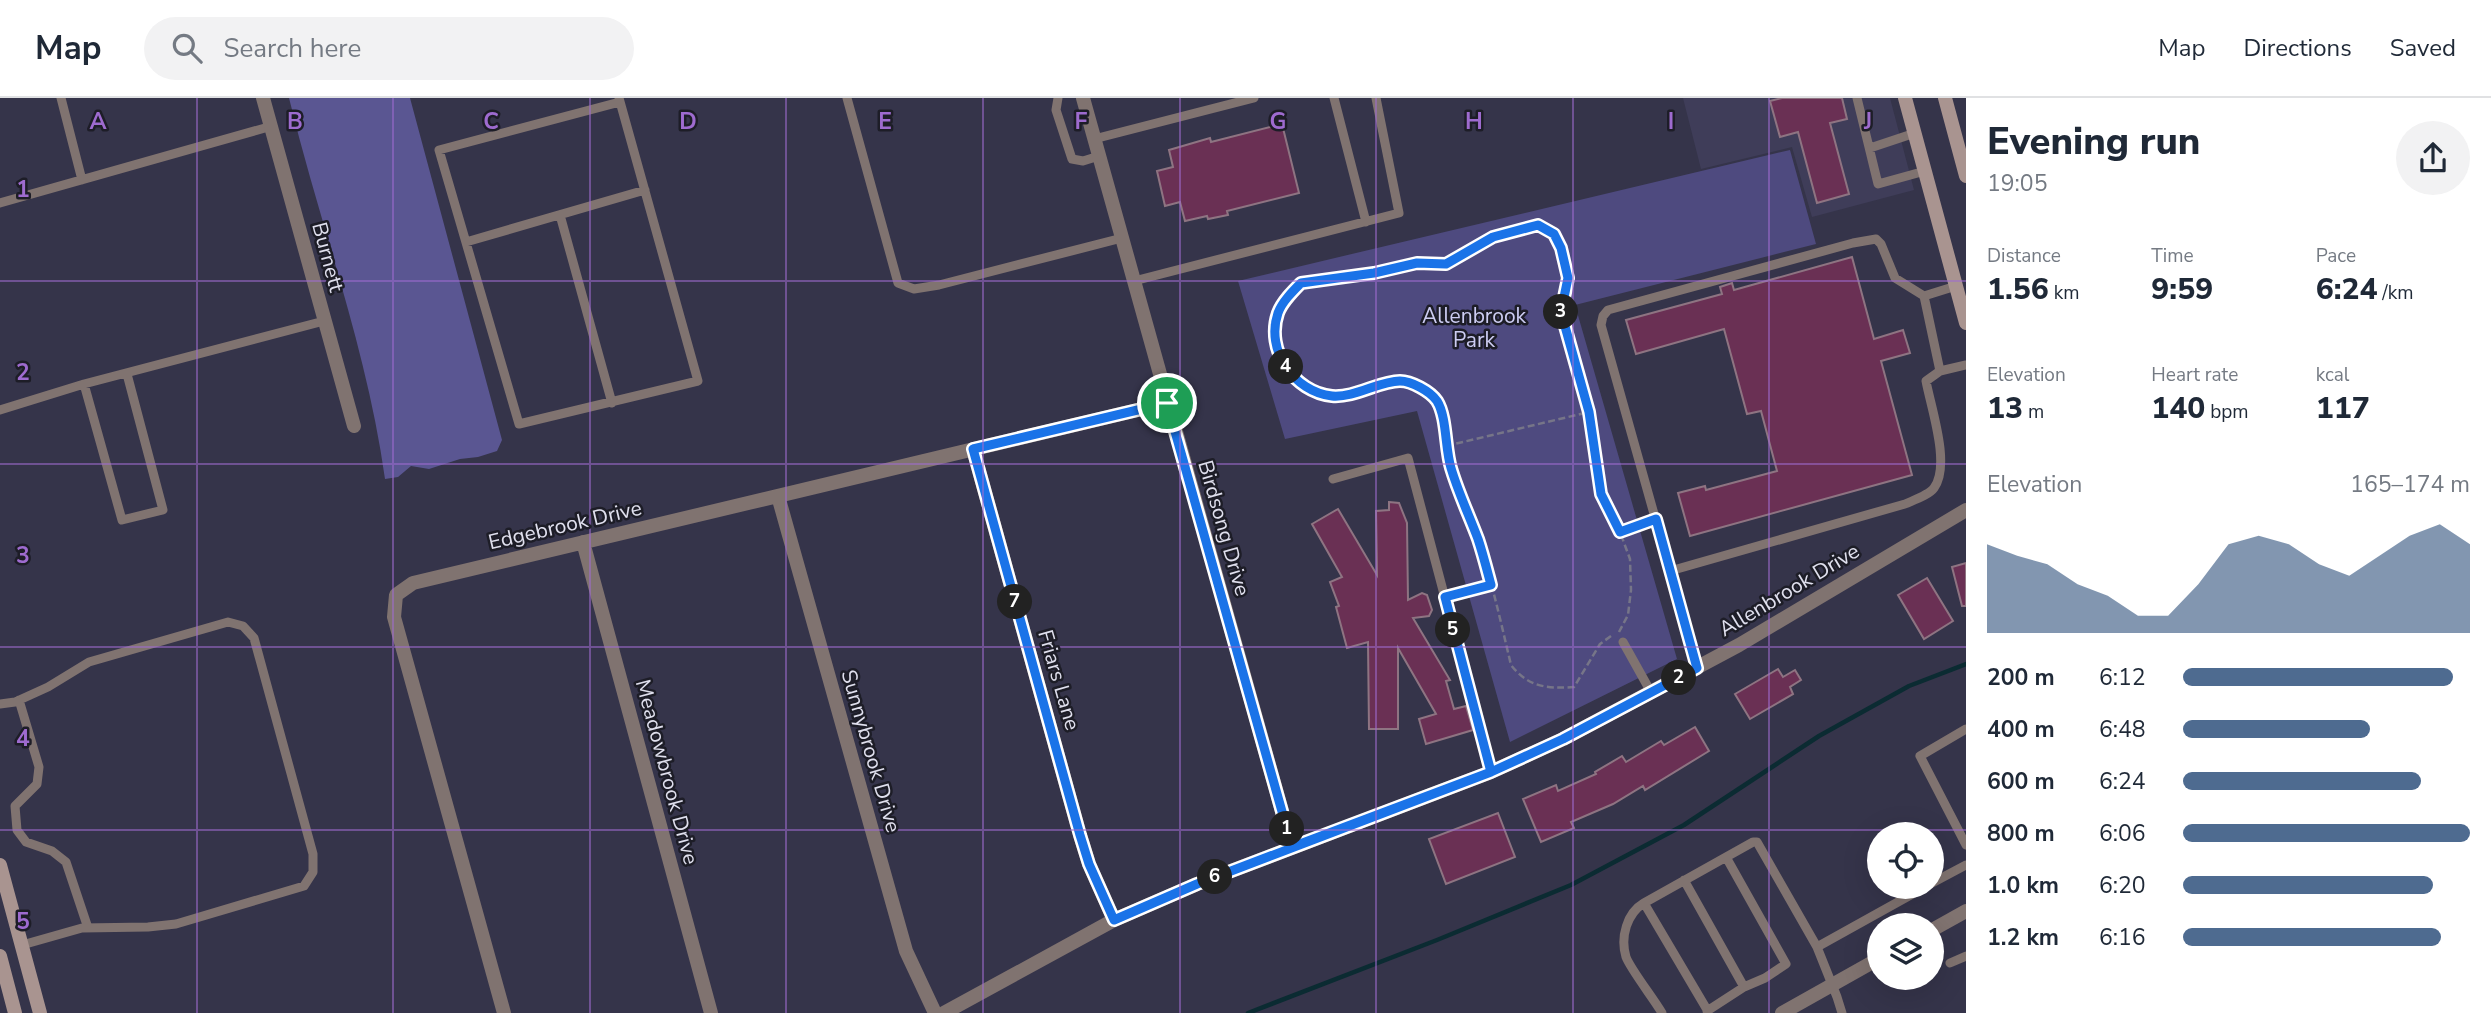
<!DOCTYPE html>
<html lang="en">
<head>
<meta charset="utf-8">
<style>
	body { margin:0; font-family:"Nunito Sans",sans-serif; background:#f2f2f3; color:#1f2937; height:100vh; display:flex; flex-direction:column; font-size:26px; white-space:nowrap }
	* { box-sizing:border-box; margin:0 }
	p { font-size:23px; color:#747a83 }
	.icon { flex:none; width:38px; height:38px; fill:none; stroke:currentColor; stroke-width:2; stroke-linecap:round; stroke-linejoin:round }
	.map { position:relative; flex:1; overflow:hidden }
	.sheet { display:flex; flex-direction:column; background:#fff; width:525px }
	.sheet>* { flex:none }
	.tools { position:absolute; left:1867px; top:724px; display:grid; gap:14px }
	.tools a { display:grid; place-items:center; width:77px; height:77px; border-radius:50%; background:#fff; box-shadow:0 7px 28px #0002; font-size:35px }
	.pin { position:absolute; display:grid; place-items:center; width:60px; height:60px; color:#fff; margin:-30px; border:4px solid #fff; border-radius:50%; box-shadow:0 2px 7px #0007 }
	.km { position:absolute; width:35px; height:35px; margin:-18px; border-radius:50%; background:#222; color:#fff; font-size:19px; line-height:35px; text-align:center }
	.round { display:grid; place-items:center; flex:none; width:74px; height:74px; border-radius:37px; background:#f2f2f3 }
	.summary { display:flex; align-items:center; justify-content:space-between; height:119px; padding:0 21px }
	h1 { font-size:38px; font-weight:800; line-height:52px }
	.stats { display:grid; grid-template-columns:repeat(3,1fr); gap:10px; height:119px; padding:7px 21px }
	.stats div { display:grid; align-content:center }
	.stats b { font-size:30px; font-weight:800 }
	.stats small { font-size:19px; font-weight:400 }
	.stats p { font-size:19px }
	.chart { height:196px; padding:14px 21px }
	.chart p { display:flex; justify-content:space-between }
	.chart svg { width:100%; height:126px; margin-top:7px; fill:#4e6b90; opacity:.7 }
	ul { padding:0 21px; list-style:none; font-size:23px }
	li { display:grid; grid-template-columns:112px 84px 1fr; align-items:center; height:52px }
	li i { height:18px; border-radius:9px; background:#4e6b90 }
	header { display:flex; align-items:center; gap:42px; box-sizing:border-box; height:98px; padding:0 35px; background:#fff; border-bottom:2px solid #e0e1e3 }
	header strong { font-size:33px }
	nav { display:flex; gap:38px; margin-inline-start:auto; font-size:24px }
	.search { width:490px; height:63px; background:#f2f2f3; display:flex; align-items:center; gap:18px; box-sizing:border-box; padding:0 24px; border-radius:38px; color:#747a83; font-size:26px }
	main { display:flex; flex:1; min-height:0 }
	.map>svg:first-child { display:block }
	.built { fill:#3f3d59 }
	.green { fill:#4e4a7f }
	.forest { fill:#5a5692 }
	.lines { fill:none; stroke-linecap:round; stroke-linejoin:round }
	.stream { stroke:#0b2b32; stroke-width:4.5 }
	.building { fill:#6a3054; stroke:#8e7482; stroke-width:2 }
	.path { stroke:#767588; stroke-width:2.5; stroke-dasharray:7 3.5; stroke-linecap:butt }
	.lane { stroke:#807370; stroke-width:9 }
	.street { stroke:#807370; stroke-width:14 }
	.secondary { stroke:#a99490; stroke-width:14 }
	.route-casing { stroke:#fff; stroke-width:14 }
	.route { stroke:#1a73e8; stroke-width:9 }
	.grid { fill:none; stroke:#9e6bcf; stroke-width:2; stroke-opacity:0.55 }
	.labels { text-anchor:middle; stroke-width:5; stroke-linejoin:round; paint-order:stroke }
	.street-label { font-size:21px; fill:#e0e0ee; stroke:#1d1d27 }
	.park-label { font-size:21px; fill:#cdcdf2; stroke:#1d1d27 }
	.grid-label { font-size:23px; text-anchor:middle; font-weight:bold; fill:#9e6bcf; stroke:#1d1d27; stroke-width:5; stroke-linejoin:round; paint-order:stroke }
</style>
</head>
<body>
<header>
<strong>Map</strong>
<div class="search"><svg class="icon" aria-label="search" viewBox="0 0 24 24"><circle cx="10" cy="10" r="6"/><path d="M15 15l6 6"/></svg>Search here</div>
<nav><a>Map</a><a>Directions</a><a>Saved</a></nav>
</header>
<main>
<div class="map">
<svg width="1966" height="915" viewBox="0 0 1966 915">
	<rect width="100%" height="100%" fill="#35344a"/>
	<!-- built -->
	<path class="built" d="M1683 0H1890L1914 92 1812 119 1792 49 1701 71Z"/>
	<!-- green -->
	<path class="green" d="M1790 52 1816 146 1575 207 1677 561 1510 644 1417 313 1285 341 1238 183Z"/>
	<!-- forest -->
	<path class="forest" d="M289 0H410L502 342 497 353 478 359 460 361 429 371 411 368 398 379 385 381C367 251 320 127 289 0Z"/>
	<g class="lines">
		<!-- stream -->
		<path class="stream" d="M1248 915 1437 842 1571 787 1684 727 1819 638 1909 588 1966 566"/>
	</g>
	<!-- building -->
	<path class="building" d="M1782 0H1842L1847 21 1830 25 1849 96 1817 105 1798 34 1780 39 1770 3Z
		M1282 26 1299 95 1227 113 1228 117 1208 121 1207 118 1185 123 1180 104 1165 108 1157 73 1173 69 1169 52 1210 40 1211 44Z
		M1852 159 1874 241 1903 232 1910 255 1881 263 1912 377 1690 438 1678 395 1705 388 1706 392 1777 373 1761 313 1747 316 1724 231 1636 256 1626 222 1722 196 1720 189 1732 185 1734 192Z
		M1389 404 1399 405 1407 425 1408 502 1422 495 1427 497 1432 512 1429 518 1413 520 1450 582 1446 583 1454 611 1466 608 1473 632 1426 646 1419 621 1436 616 1398 550V631H1369L1368 544 1347 550 1336 509 1339 508 1330 484 1342 479 1312 426 1338 411 1377 477 1376 413 1389 412Z
		M1966 465V508H1962L1952 469Z
		M1927 480 1953 523 1924 541 1898 497Z
		M1778 571 1783 579 1795 572 1801 582 1790 589 1793 596 1750 621 1735 596Z
		M1695 629 1709 653 1645 692 1643 688 1613 706 1571 724 1574 730 1541 744 1523 701 1556 687 1558 693 1596 676 1595 674 1622 658 1626 664 1661 643 1664 647Z
		M1498 715 1515 759 1446 786 1429 741Z"/>
	<g class="lines">
		<!-- path -->
		<path class="path" d="M1446 348 1589 314
			M1620 434 1646 425
			M1457 496 1491 487
			M1611 538 1600 546 1574 589C1547 591 1528 589 1511 567 1501 525 1492 483 1478 443 1470 418 1458 394 1451 368 1445 348 1448 317 1435 301 1428 292 1415 286 1403 284 1394 282 1381 288 1372 290 1327 303 1297 298 1278 251 1268 226 1284 202 1301 185L1374 175 1417 165 1445 166 1493 139 1538 127 1554 136 1561 150 1568 180 1561 214 1589 314 1601 396 1620 434 1630 461 1631 492 1628 517 1619 534"/>
		<!-- lane -->
		<path class="lane" d="M61 0 82 82
			M619 0 698 283 519 326 439 52 620 4
			M847 0 898 185 914 191 939 187 1122 140
			M1058 0 1056 12 1072 61 1083 63 1099 58
			M1334 0 1366 124
			M1857 0 1878 86 1925 73
			M1094 41 1254 0
			M1870 50 1915 35
			M0 105 272 28
			M560 117 612 305
			M466 144 645 92
			M1134 183 1399 115 1376 0
			M1924 198 1956 188
			M1940 273 1966 267
			M84 286 122 422 163 412 127 276
			M0 312 84 286 324 223
			M1333 381 1408 360 1491 674
			M1670 473 1601 227 1603 218 1608 212 1853 145 1876 141 1881 146 1895 180 1924 198 1940 273 1926 283C1931 310 1951 367 1934 390 1929 397 1914 402 1905 406L1670 473 1697 570
			M1623 544 1652 596
			M19 602 39 669 37 686 15 708 17 732 26 744 52 753 66 764 88 830
			M0 606 15 604 48 589 89 564 228 524 243 528 254 540 313 756V774L304 788 176 826 148 829 82 830 22 847
			M1966 631 1920 658 1966 747
			M1726 759 1786 866 1765 880 1744 889
			M1684 782 1744 889 1707 913
			M1932 785 1966 767
			M1644 805 1753 744H1757L1817 849 1837 899 1842 915
			M1817 849 1925 789
			M1950 865 1966 858
			M1662 915C1654 901 1631 872 1626 859 1620 839 1627 815 1644 805L1709 915"/>
		<!-- street -->
		<path class="street" d="M263 0 354 328
			M1083 0 1292 749
			M973 351 1080 737 1089 766 1114 822
			M778 398 906 853 935 915
			M583 444 711 915
			M1932 832 1966 813
			M504 915 394 519 396 497 413 485 1167 305
			M944 915 1114 822 1197 786 1491 674 1563 641 1739 547 1966 412
			M1782 915 1880 860"/>
		<!-- secondary -->
		<path class="secondary" d="M1905 0 1966 225
			M1945 0 1966 78
			M0 767 40 915
			M0 858 15 915"/>
	</g>
	<g class="lines">
		<defs>
			<path id="route" d="M1167 305 1292 749 1491 674 1563 641 1697 570 1656 421 1620 434 1601 396 1589 314 1561 214 1568 180 1561 150 1554 136 1538 127 1493 139 1446 166 1417 165 1374 175 1301 185C1292 194 1282 204 1278 215 1265 252 1294 294 1332 298 1355 300 1379 283 1400 283 1411 283 1430 293 1437 303 1447 319 1445 351 1451 370 1458 394 1469 417 1478 441 1483 456 1487 472 1491 487L1445 499 1491 674 1197 786 1114 822 1089 766 1080 737 973 351 1167 305"/>
		</defs>
		<!-- route casing -->
		<use href="#route" class="route-casing"/>
		<!-- route -->
		<use href="#route" class="route"/>
	</g>
	<!-- grid -->
	<path class="grid" d="M197 0V915M393 0V915M590 0V915M786 0V915M983 0V915M1180 0V915M1376 0V915M1573 0V915M1769 0V915M0 183H1966M0 366H1966M0 549H1966M0 732H1966"/>
	<g class="labels">
		<!-- street labels -->
		<g class="street-label">
			<text transform="translate(328 159) rotate(75)" y="7">Burnett</text>
			<text transform="translate(565 427) rotate(-13)" y="7">Edgebrook Drive</text>
			<text transform="translate(1224 430) rotate(74)" y="7">Birdsong Drive</text>
			<text transform="translate(1789 492) rotate(-31)" y="7">Allenbrook Drive</text>
			<text transform="translate(1059 582) rotate(74)" y="7">Friars Lane</text>
			<text transform="translate(871 653) rotate(74)" y="7">Sunnybrook Drive</text>
			<text transform="translate(667 674) rotate(75)" y="7">Meadowbrook Drive</text>
		</g>
		<!-- park labels -->
		<g class="park-label">
			<text x="1474" y="225">Allenbrook<tspan x="1474" dy="24">Park</tspan></text>
		</g>
	</g>
	<g class="grid-label">
		<text x="98" y="31">A</text>
		<text x="295" y="31">B</text>
		<text x="491" y="31">C</text>
		<text x="688" y="31">D</text>
		<text x="885" y="31">E</text>
		<text x="1081" y="31">F</text>
		<text x="1278" y="31">G</text>
		<text x="1474" y="31">H</text>
		<text x="1671" y="31">I</text>
		<text x="1868" y="31">J</text>
		<text x="23" y="99">1</text>
		<text x="23" y="282">2</text>
		<text x="23" y="465">3</text>
		<text x="23" y="648">4</text>
		<text x="23" y="831">5</text>
	</g>
</svg>
<div class="tools">
<a><svg class="icon" aria-label="locate" viewBox="0 0 24 24"><circle cx="12" cy="12" r="6"/><path d="M12 2v4M12 18v4M2 12h4M18 12h4"/></svg></a>
<a><svg class="icon" aria-label="layers" viewBox="0 0 24 24"><path d="M12 4l9 5-9 5-9-5zM3 14l9 5 9-5"/></svg></a>
</div>
<div class="pin" style="left:1167px;top:305px;background:#1e9e55"><svg class="icon" aria-label="arrive" viewBox="0 0 24 24"><path d="M6 21V4h12l-3 4 3 4H6"/></svg></div>
<b class="km" style="left:1287px;top:731px">1</b>
<b class="km" style="left:1679px;top:580px">2</b>
<b class="km" style="left:1561px;top:214px">3</b>
<b class="km" style="left:1286px;top:269px">4</b>
<b class="km" style="left:1453px;top:532px">5</b>
<b class="km" style="left:1215px;top:779px">6</b>
<b class="km" style="left:1015px;top:504px">7</b>
</div>
<section class="sheet">
<div class="summary"><div><h1>Evening run</h1><p>19:05</p></div><a class="round"><svg class="icon" aria-label="share" viewBox="0 0 24 24"><path d="M12 15V3M7 8l5-5 5 5M5 13v7h14v-7"/></svg></a></div>
<div class="stats">
<div><p>Distance</p><b>1.56<small> km</small></b></div>
<div><p>Time</p><b>9:59</b></div>
<div><p>Pace</p><b>6:24<small> /km</small></b></div>
</div>
<div class="stats">
<div><p>Elevation</p><b>13<small> m</small></b></div>
<div><p>Heart rate</p><b>140<small> bpm</small></b></div>
<div><p>kcal</p><b>117</b></div>
</div>
<div class="chart"><p><span>Elevation</span>165–174 m</p>
<svg viewBox="0 0 160 44" preserveAspectRatio="none"><path d="M0 44V13L10 17L20 20L30 27L40 31L50 38L60 38L70 27L80 13L90 10L100 13L110 20L120 24L130 17L140 10L150 6L160 13V44z"/></svg>
</div>
<ul>
<li><b>200 m</b>6:12<i style="width:94%"></i></li>
<li><b>400 m</b>6:48<i style="width:65%"></i></li>
<li><b>600 m</b>6:24<i style="width:83%"></i></li>
<li><b>800 m</b>6:06<i style="width:100%"></i></li>
<li><b>1.0 km</b>6:20<i style="width:87%"></i></li>
<li><b>1.2 km</b>6:16<i style="width:90%"></i></li>
</ul>
</section>
</main>
</body>
</html>
